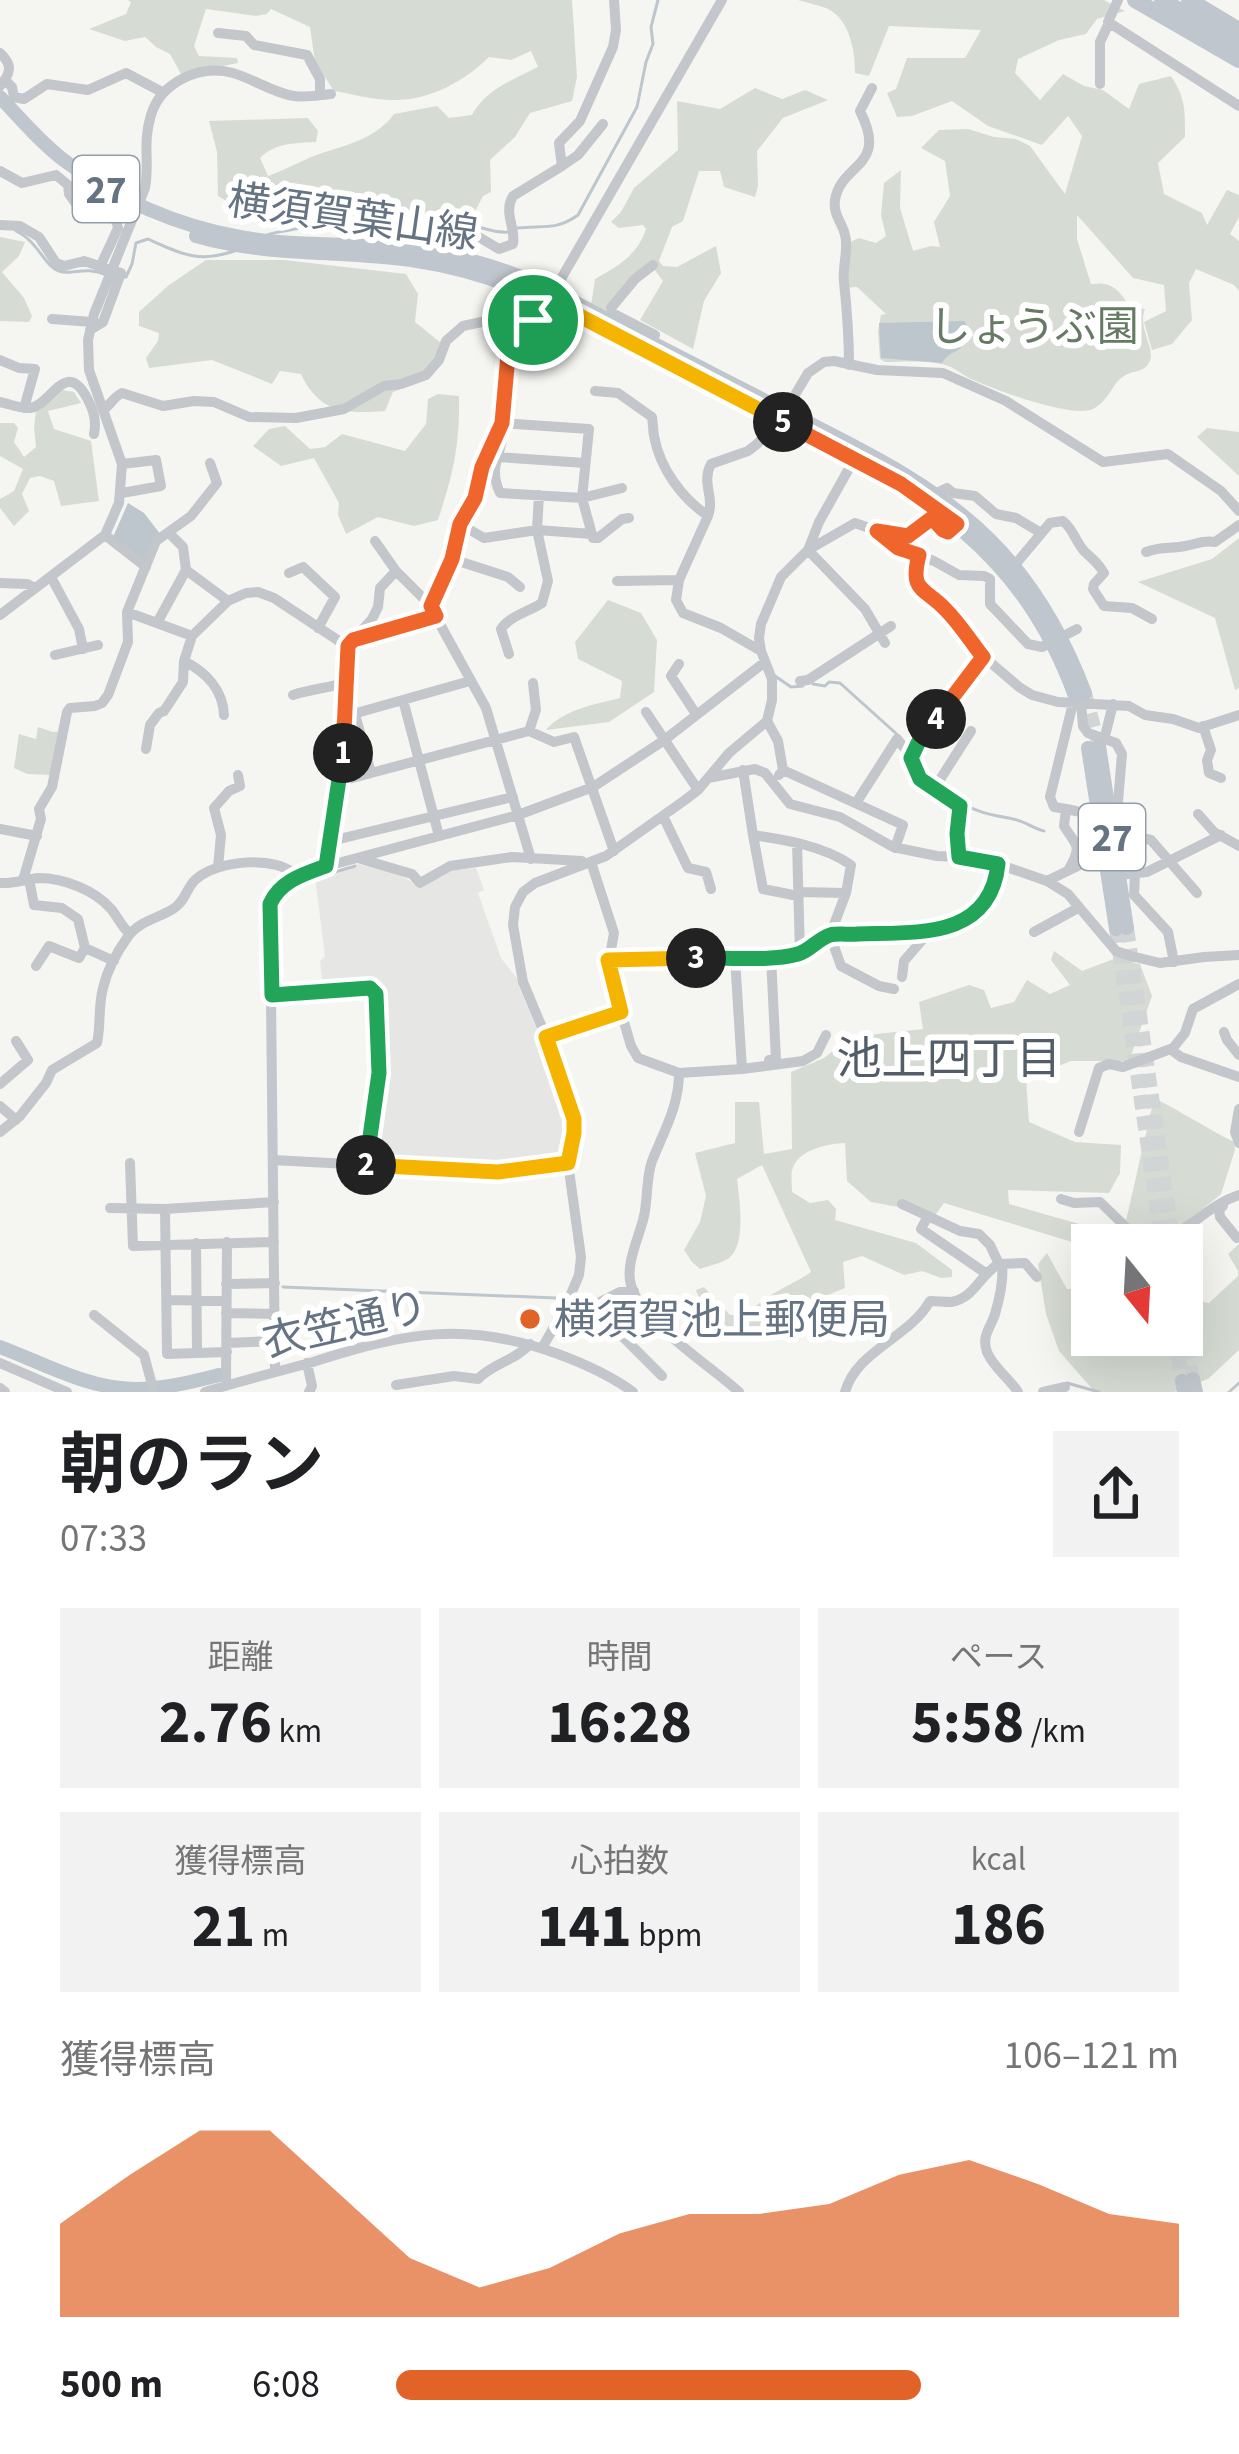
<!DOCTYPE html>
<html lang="ja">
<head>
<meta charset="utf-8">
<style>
	body { margin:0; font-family:"Source Sans 3","Noto Sans JP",sans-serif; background:#f2f2f2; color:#202124; height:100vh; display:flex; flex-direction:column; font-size:45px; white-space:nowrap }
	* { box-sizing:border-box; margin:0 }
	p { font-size:39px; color:#757577 }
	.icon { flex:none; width:66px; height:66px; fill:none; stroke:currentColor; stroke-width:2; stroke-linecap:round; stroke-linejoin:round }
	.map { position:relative; height:1392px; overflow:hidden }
	.drawer { display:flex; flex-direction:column; background:#fff; flex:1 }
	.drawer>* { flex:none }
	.needle { width:78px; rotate:162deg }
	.fabs { position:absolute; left:1071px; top:1224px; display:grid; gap:24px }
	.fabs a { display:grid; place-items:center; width:132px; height:132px; border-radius:0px; background:#fff; box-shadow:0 12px 48px #0002; font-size:60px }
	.pin { position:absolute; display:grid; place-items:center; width:102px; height:102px; color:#fff; margin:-51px; border:6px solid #fff; border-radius:50%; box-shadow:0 3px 12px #0007 }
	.km { position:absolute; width:60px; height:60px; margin:-30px; border-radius:50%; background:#222; color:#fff; font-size:33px; line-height:60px; text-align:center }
	.round { display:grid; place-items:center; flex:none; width:126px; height:126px; border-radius:0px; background:#f2f2f2 }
	.head { display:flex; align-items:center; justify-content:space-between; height:204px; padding:0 60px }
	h1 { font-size:66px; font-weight:700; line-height:90px }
	.stats { display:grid; grid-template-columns:repeat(3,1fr); gap:18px; height:204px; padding:12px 60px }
	.stats div { display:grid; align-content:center; border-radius:0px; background:#f2f2f2; text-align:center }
	.stats b { font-size:60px; font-weight:700 }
	.stats small { font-size:33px; font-weight:400 }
	.stats p { font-size:33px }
	.chart { height:336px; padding:24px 60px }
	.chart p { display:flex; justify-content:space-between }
	.chart svg { width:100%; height:216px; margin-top:12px; fill:#e16327; opacity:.7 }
	ul { padding:0 60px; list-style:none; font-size:39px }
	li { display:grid; grid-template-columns:192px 144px 1fr; align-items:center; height:90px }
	li i { height:30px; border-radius:15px; background:#e16327 }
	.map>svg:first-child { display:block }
	.built { fill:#e6e7e5 }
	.green { fill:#d6dcd3 }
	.water { fill:#bcc6cc }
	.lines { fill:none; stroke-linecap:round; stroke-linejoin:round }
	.stream { stroke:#bcc6cc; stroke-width:3 }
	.river { stroke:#bcc6cc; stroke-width:14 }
	.major-tunnel { stroke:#d1d5d6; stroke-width:14; stroke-dasharray:14 7; stroke-linecap:butt }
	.minor { stroke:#c3c6ca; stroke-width:10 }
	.major { stroke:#c0c6cd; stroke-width:14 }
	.highway { stroke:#c0c6cd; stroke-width:16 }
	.split-1-casing { stroke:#fff; stroke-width:24 }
	.split-2-casing { stroke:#fff; stroke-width:24 }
	.split-3-casing { stroke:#fff; stroke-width:24 }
	.split-4-casing { stroke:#fff; stroke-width:24 }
	.split-5-casing { stroke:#fff; stroke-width:24 }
	.split-6-casing { stroke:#fff; stroke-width:24 }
	.split-1 { stroke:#f0652b; stroke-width:15 }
	.split-2 { stroke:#22a559; stroke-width:15 }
	.split-3 { stroke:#f5b400; stroke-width:15 }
	.split-4 { stroke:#22a559; stroke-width:15 }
	.split-5 { stroke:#f0652b; stroke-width:15 }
	.split-6 { stroke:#f5b400; stroke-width:15 }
	.poi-dot { fill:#e16327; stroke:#fff; stroke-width:4.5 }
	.labels { text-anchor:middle; stroke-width:12; stroke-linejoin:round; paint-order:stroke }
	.shield { fill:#fff; stroke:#939da8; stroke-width:3 }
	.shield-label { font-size:39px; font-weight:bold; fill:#657383 }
	.street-label { font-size:42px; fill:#657383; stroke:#fff }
	.park-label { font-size:42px; fill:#667a64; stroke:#fff }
	.poi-label { font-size:42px; fill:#657383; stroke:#fff; text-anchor:start }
	.neighbourhood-label { font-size:45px; fill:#535d68; stroke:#fff }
</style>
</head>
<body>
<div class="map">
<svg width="1239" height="1392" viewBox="0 0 1239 1392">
	<rect width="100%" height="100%" fill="#f5f6f2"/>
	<!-- built -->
	<path class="built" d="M358 864 398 874 421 887 447 871 476 868 484 890 478 893 501 958 519 981V987L545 1047 569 1123 559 1159 500 1167 374 1160 372 1157 378 989H323L320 961 325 956 315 877Z"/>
	<!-- green -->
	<path class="green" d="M128 0H572L577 77 572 101 530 113 515 137 490 160 491 192 483 196 473 215 426 230 343 211 264 223 218 196 217 152 209 121 308 118 318 131 316 142C295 143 275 143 260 158L268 176C287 169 306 158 325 152 351 144 377 137 394 114L437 106 449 118 472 115C485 90 514 79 538 67L531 51 511 60 489 57C464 82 428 101 392 100 373 100 353 94 334 91L315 62 310 27 271 9 267 14 256 16 206 9 194 46 199 56 237 58 238 63 181 74 170 54 156 47 145 37 125 41 89 29 126 14 131 2Z
		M798 0H1104L1125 11 1097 19 1086 34 1059 40 1018 59 1015 73 1040 100 1063 74 1084 86 1103 90 1129 109 1139 84 1171 76C1186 99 1185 111 1185 137L1158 163 1164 194 1202 213 1207 225 1227 190 1239 195V217L1230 234 1239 241V291L1234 285 1196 269 1189 283 1192 320 1172 344 1152 350 1144 322 1166 311 1164 285 1133 278 1077 215V239L1091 284C1113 281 1118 290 1130 306L1145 309C1137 329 1157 349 1149 363 1143 373 1133 370 1124 376 1112 383 1110 400 1093 409 1071 419 990 388 967 377 966 376 953 368 951 367 931 359 906 362 885 362L880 359 878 332 881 315 886 314 857 287 843 288 848 243 859 238 876 243 886 236 881 215 884 183 901 170 900 208 913 251 931 246 940 247 934 222 950 196 945 161 921 148 939 130 968 129 994 137 1016 139 1030 146 1065 194 1082 136 1068 116 1042 145 988 126 952 101 912 116 897 117 887 93 896 89 907 58H965L981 30 889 26 869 76 855 73C855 51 850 20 828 9 819 5 807 3 798 0Z
		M755 88 782 99 805 90 828 100 783 118 757 151 758 186 755 197 724 187 720 171H699L683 221 672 227 659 261 663 266 677 267 716 246 721 273 704 301 693 349 640 320 663 281 651 265 604 312 591 306 595 279C618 266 637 256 646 229L643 225 619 228 611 222 621 212 634 188 678 150 677 101 720 109Z
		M0 237 25 242 19 256 2 272 24 298 32 316 29 322 0 321Z
		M206 260H284L406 274 418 294 415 322 441 343C432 368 418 384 393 392L385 411C346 414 319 413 301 374L280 371 272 384 212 360 149 368 146 358 158 341 159 333 139 326V312L169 285Z
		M62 390 74 392 81 403 48 411 54 429 91 441 99 501 61 506 54 481 40 476 30 478 22 494 29 511 14 526 0 508V499L14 491 23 469 0 456V423H14L18 428 14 442 24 457 36 447 34 427 36 411Z
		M438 394 459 396C460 446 453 474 438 520L414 526 378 517 346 534 338 515 339 503 314 458 281 466 253 446 269 429 285 426 310 449 325 447 342 434 405 451 426 424 428 399Z
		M1207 428 1239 432V476L1197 437Z
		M1239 538V688L1235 690 1215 618 1138 582 1212 559Z
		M608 600 641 613 657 640 654 692 609 722 546 730C562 710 596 704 620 698L622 681 578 659 575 642Z
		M38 727 53 732 63 731 52 775 27 774 14 768 19 734 36 739Z
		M1054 951 1082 971 1114 959 1140 964 1152 996 1129 1061H1071L1026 1079 1029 1122 1075 1142 1121 1145 1120 1173 1109 1193 1008 1190 1009 1204 1090 1227 1116 1245H1092V1248L944 1203 936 1214 871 1202 847 1181 845 1143C828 1144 797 1149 792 1171 791 1173 792 1189 792 1192L810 1203 828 1200 836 1209 835 1220 916 1243 952 1270V1277L941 1278 922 1271 904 1275 862 1256 843 1262 845 1288C836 1292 827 1294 820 1301 813 1309 817 1310 808 1315 796 1323 735 1334 723 1328 711 1322 700 1303 696 1290L704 1287 730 1315C748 1316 753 1307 766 1298 781 1288 797 1282 811 1272L762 1165 737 1179C739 1197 747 1244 729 1258 722 1263 708 1266 700 1269L692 1262 684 1250 700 1222 706 1196 695 1153 735 1143V1102H759L764 1154 792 1149 791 1072 824 1058 850 1037 923 1029 919 1002 969 985 984 990 991 1008 1014 1002 1027 980 1050 994 1070 985 1051 960Z
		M1154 1098C1182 1112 1206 1128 1234 1142L1235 1150 1221 1194 1168 1237 1153 1240 1125 1225Z
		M1239 1244V1350L1208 1379 1174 1392H1095L1059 1351 1046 1314 1038 1264 1047 1253 1067 1289H1084L1092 1279V1335H1182V1317L1192 1300 1209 1303 1238 1276V1271L1228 1254Z"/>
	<!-- water -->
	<path class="water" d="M964 321 968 327C960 362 956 343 942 363L881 358 879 323Z
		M128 503 144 513 161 535 143 560 113 537Z"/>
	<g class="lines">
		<!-- stream -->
		<path class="stream" d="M517 228C542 225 556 231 578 215L637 107 646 62 653 44 651 27 658 0
			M16 231C38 241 44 266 59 271 74 276 83 265 107 275
			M267 235C273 232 354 219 360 220 379 223 397 232 416 233 433 234 446 226 463 225 479 224 491 234 508 232
			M122 277H126L132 264 136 243 148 239C181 254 200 264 237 250
			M775 676 791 687 803 686
			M813 684 825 686 829 682 840 683 900 737
			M962 803C980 814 994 815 1013 819 1024 821 1033 828 1044 831
			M278 908C290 880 328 875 355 866
			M283 1287 556 1298
			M1067 1383 1099 1392
			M1229 1392 1239 1383"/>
		<!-- river -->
		<path class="river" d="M0 1347C43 1363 88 1389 135 1389 164 1389 191 1382 219 1375"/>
		<!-- major-tunnel -->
		<path class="major-tunnel" d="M1085 693 1099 746
			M1127 928 1174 1245
			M1116 929 1162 1245
			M1182 1303 1193 1379
			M1175 1335 1182 1381"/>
		<!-- minor -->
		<path class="minor" d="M1118 0 1108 22 1239 106
			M218 33 246 36 254 45 307 55 320 79V95
			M0 53C13 65 11 73 0 86
			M5 80 12 87 14 97 24 99 47 84 88 90 126 73 162 92
			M1100 84V42L1109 23
			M562 166 578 155 603 124
			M0 171 22 183 56 175 68 185 69 194 76 204C92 212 114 205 118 228L100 267
			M0 225 20 226 39 237 56 263 64 266 84 261 121 273 103 322 90 330
			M457 264 462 245 471 236H477L499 249 513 244C516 227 503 213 513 196L562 166 559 143 580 121 613 47 616 30 614 0
			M52 319 92 322
			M651 347 655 335 612 313 611 308 635 279 653 265
			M0 360 19 368 35 369 24 408
			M849 365C849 336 847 310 844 282 842 267 849 249 845 235 842 222 833 215 835 200 841 162 889 168 860 111L872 88
			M595 391 618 393 652 417C653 423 653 430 654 436 660 469 682 498 708 516L679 580 676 600 683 613 721 628 761 651
			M0 402C9 404 21 409 30 408 51 406 64 359 86 396 93 409 97 420 94 434
			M103 410C111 405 113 397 122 393L163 406 194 401 214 402 249 417 296 418 344 409 384 386 401 384 426 375 439 360 446 341 463 326 505 317 533 320 539 317 722 0
			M498 457 585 463
			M622 488 582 498 500 493C486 463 506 453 502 423L589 429 582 498 593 538H598L622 519 629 518
			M122 493 161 486 156 460 122 464
			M935 494 947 488 953 493 975 496 996 514 1016 518 1041 533
			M708 516C715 497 701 483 711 464L748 451 757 444 780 420 808 373 824 362 834 361 877 370 943 373 1006 401 1103 462 1168 454 1221 491 1239 511
			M460 524 484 538 537 530 592 534
			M169 533 183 547 186 570 228 601
			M879 533 899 548 934 561 959 575 984 576 990 579V604L1028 644 1042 647 1077 629
			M105 535 146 567
			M1146 552C1161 546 1171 549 1185 546 1197 544 1202 540 1215 542L1239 525
			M919 555 915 573 924 594 948 611 984 657 1019 687 1032 695 1058 702 1129 706 1145 715 1173 719 1199 728 1239 715
			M452 559 508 577 520 587
			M1014 566 1050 523 1063 521C1074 530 1076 543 1085 552 1093 559 1098 563 1104 573L1094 584 1093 589 1104 606 1132 608 1152 619
			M289 573 303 567 335 597 318 628
			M51 577 79 629 83 649
			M617 581 679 580
			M0 583 27 584 35 588
			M431 606 452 559 460 524 475 498 482 467 502 423 508 355 495 320
			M127 612 192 636
			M0 615 105 535 119 503 122 464 89 370 88 340 94 314 145 188C150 160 142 145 151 115 161 82 200 64 233 73 254 79 273 93 294 96 307 98 319 95 331 94
			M436 617 486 708 531 859
			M157 623 186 570
			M356 637 372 619 378 607 380 588 396 571
			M885 643 865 609 808 550 855 523 877 531 907 535 932 518 943 530 948 532 957 524
			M509 654 501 629C510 616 528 612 542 603L548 581 537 530 539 495
			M55 655 98 645
			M184 661C206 672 223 690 224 715
			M679 664 671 676 696 714
			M800 681 808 680 891 626
			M293 695C311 689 329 688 347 682
			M403 700 439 836
			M1081 703 1083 726 1088 733 1116 743 1122 754 1118 802 1122 821 1137 837 1151 840 1197 893
			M646 712 698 790
			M355 714 371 773
			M346 716 470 681
			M767 721 778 741 783 770 779 775
			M1203 726 1211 750 1207 760 1209 773 1221 778
			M529 731 536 710 533 683
			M1104 740 1113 704
			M146 749 150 725 159 713 164 711 183 682 184 661 192 636 228 601 246 593 258 592 274 598 348 647
			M911 757 920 739 984 657
			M783 770 903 825 895 848
			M708 778 755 769 765 773 790 804 840 817 893 847 937 856 959 857 998 864 1047 881 1068 894 1116 951 1131 956 1160 963 1204 957 1239 955
			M341 781 529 731 554 742 574 737 614 851
			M934 789 971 731
			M856 803 897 739 910 755 919 779 960 806 957 834 959 857
			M1066 809 1054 807 1050 797 1073 703
			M1198 814 1214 832 1239 846
			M663 816 688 868 706 872 711 889
			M0 829 37 836
			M753 835 763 889 798 896
			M331 841 513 797
			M797 843 800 954
			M361 859 412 874 420 883 450 866 512 857 582 861
			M591 862 614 933 608 967 631 1046 638 1058 679 1073 742 1069 803 1061 817 1053 826 1035
			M327 866 341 781 348 647 353 640 436 617 431 606 396 571 375 541
			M218 867 221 835 214 808 229 791 240 786 238 775
			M1069 869C1083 844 1076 846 1064 826L1066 809 1086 813
			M1135 873 1134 895 1168 932 1174 962
			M1118 875 1147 872 1221 835
			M29 879 34 905 62 908 78 919 85 948 114 961
			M23 880 41 819 39 809 52 787 67 712 70 708 95 706 102 703 108 695 128 642 127 612 156 541 191 516 217 483 210 463
			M1047 881 1137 837
			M0 883C14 884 25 879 39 878 63 878 95 890 111 909 118 917 121 926 129 933
			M798 892 846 893
			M1034 932 1078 908
			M735 958 742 1069
			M608 960 735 958 804 953 811 945 830 935 846 893 851 865C824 846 786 840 753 835L743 770
			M36 966 49 946 79 958 85 948
			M902 977 904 961 929 932
			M894 989 879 986 841 966 830 935C893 933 989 948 998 864
			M271 995 370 988 376 994 379 1073 366 1165
			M1224 1032 1227 1040 1239 1055
			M546 1037 621 1013
			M1170 1049 1181 1057 1239 1077
			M769 1060H776L771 956
			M679 1073C679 1106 664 1131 652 1161 646 1177 648 1199 644 1216 640 1235 627 1260 630 1280 635 1319 710 1365 739 1392
			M0 1084 28 1060 16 1041
			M0 1106 16 1120
			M1239 1109 1235 1132 1239 1143
			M0 1132 20 1116 46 1083 52 1070 97 1043C101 1025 98 1006 103 988 107 971 117 952 127 938 138 921 157 919 173 909 185 902 186 889 195 880 217 860 277 854 298 877
			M1079 1132 1099 1068 1109 1064 1123 1067 1173 1048 1185 1033 1193 1009 1239 984
			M273 1160 498 1172 568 1163
			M130 1163 133 1246 274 1242
			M1061 1199 1074 1203 1100 1202 1132 1233 1149 1243C1187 1236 1205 1206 1239 1195
			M902 1204 960 1231 979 1234 990 1245 999 1264 1025 1263 1037 1277
			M1223 1206 1219 1210 1220 1217 1237 1238
			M110 1208 165 1209 274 1202
			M165 1209 167 1354 227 1352
			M928 1216 921 1229 984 1272
			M196 1243 197 1353
			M1002 1264C1004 1280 1000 1297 995 1314 991 1327 981 1336 987 1352 993 1367 1009 1378 1018 1392
			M226 1284 275 1283
			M167 1300 226 1301
			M566 1306H592L620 1292 634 1291
			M592 1306 662 1376
			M226 1313 275 1314
			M94 1315 144 1355 154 1392
			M1182 1335 1184 1339
			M227 1343 275 1341
			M542 1348 566 1306 579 1275 581 1257 568 1163 575 1126 546 1037 523 982 513 925 515 907 523 892 535 883 606 856 685 800 698 790 729 753 767 721 772 700V679L761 651 759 638 761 624 781 577 808 550 819 522 856 456
			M0 1363 67 1392
			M307 1363 312 1386 309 1392
			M275 1372 270 905C280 881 304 874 327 866L518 815 593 787 663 741 765 662
			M226 1385 227 1242
			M396 1385 454 1376 478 1379C493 1363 515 1361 530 1344
			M0 1388 5 1392
			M205 1392C240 1381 277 1372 313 1362 405 1333 464 1320 558 1354 585 1364 610 1375 633 1392
			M845 1392C857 1350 909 1338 930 1301 937 1301 944 1302 951 1302 975 1298 980 1274 999 1264
			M1043 1392 1065 1387"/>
		<!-- major -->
		<path class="major" d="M0 97C21 119 41 143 65 161 115 199 178 226 240 237 288 246 337 243 386 247 443 251 502 266 554 291 634 335 716 375 797 417 864 451 935 485 989 539 1034 583 1063 635 1085 693
			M196 236C269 257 343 250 417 261 486 271 547 299 608 331
			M654 355C700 379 746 403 793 426 924 493 1022 550 1075 696
			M1099 746 1127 928
			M1088 748 1116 929
			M1193 1379 1196 1392
			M1182 1381 1184 1392"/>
		<!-- highway -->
		<path class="highway" d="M1135 0 1239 60
			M1162 0 1239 46
			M1189 0 1239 30"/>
	</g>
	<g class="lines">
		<defs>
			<path id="split-1" d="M343 753 348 646 353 640 436 616 431 606 452 559 460 524 475 498 482 467 502 423 508 355 495 320 505 317 533 320"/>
			<path id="split-2" d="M343 753 326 866C304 874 280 881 270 904L272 995 370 988 376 994 379 1073 366 1165"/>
			<path id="split-3" d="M366 1165 498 1172 568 1163 574 1133V1119L546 1037 621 1012 608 960 696 958"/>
			<path id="split-4" d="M696 958C725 957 770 962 798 954 809 951 818 939 830 935 838 933 849 935 858 934 915 932 990 940 998 864L959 857 957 834 960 806 920 779 911 758 920 739 936 719"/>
			<path id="split-5" d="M783 422 901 484 957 524 948 532 943 530 932 518 908 536 877 531 898 548 919 555C909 593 925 587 946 610 960 624 971 642 983 657L936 719"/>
			<path id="split-6" d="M533 320 539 317 549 300 783 422"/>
		</defs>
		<!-- split-1 casing -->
		<use href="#split-1" class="split-1-casing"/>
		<!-- split-2 casing -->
		<use href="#split-2" class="split-2-casing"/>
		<!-- split-3 casing -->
		<use href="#split-3" class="split-3-casing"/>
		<!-- split-4 casing -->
		<use href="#split-4" class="split-4-casing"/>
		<!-- split-5 casing -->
		<use href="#split-5" class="split-5-casing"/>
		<!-- split-6 casing -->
		<use href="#split-6" class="split-6-casing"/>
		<!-- split-1 -->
		<use href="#split-1" class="split-1"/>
		<!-- split-2 -->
		<use href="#split-2" class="split-2"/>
		<!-- split-3 -->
		<use href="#split-3" class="split-3"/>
		<!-- split-4 -->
		<use href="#split-4" class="split-4"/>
		<!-- split-5 -->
		<use href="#split-5" class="split-5"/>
		<!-- split-6 -->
		<use href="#split-6" class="split-6"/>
	</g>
	<!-- markers -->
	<circle class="poi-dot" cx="530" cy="1319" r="12"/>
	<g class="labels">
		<!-- shield labels -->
		<g class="shield">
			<rect x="73" y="156" width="66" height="66" rx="9"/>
			<rect x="1079" y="804" width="66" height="66" rx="9"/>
		</g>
		<g class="shield-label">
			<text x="106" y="203">27</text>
			<text x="1112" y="851">27</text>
		</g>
		<!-- street labels -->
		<g class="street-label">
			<text transform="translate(353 216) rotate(8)" y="15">横須賀葉山線</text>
			<text transform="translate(345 1323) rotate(-13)" y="15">衣笠通り</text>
		</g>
		<!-- park labels -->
		<g class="park-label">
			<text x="1034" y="341">しょうぶ園</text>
		</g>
		<!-- poi labels -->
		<g class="poi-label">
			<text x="554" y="1334">横須賀池上郵便局</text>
		</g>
		<!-- neighbourhood labels -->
		<g class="neighbourhood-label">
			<text x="949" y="1074">池上四丁目</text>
		</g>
	</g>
</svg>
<div class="fabs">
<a><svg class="needle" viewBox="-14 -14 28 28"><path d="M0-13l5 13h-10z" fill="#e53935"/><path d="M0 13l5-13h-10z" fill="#757577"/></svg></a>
</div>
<div class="pin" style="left:533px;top:320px;background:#1e9e55"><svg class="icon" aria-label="arrive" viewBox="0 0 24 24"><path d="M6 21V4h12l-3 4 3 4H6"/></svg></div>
<b class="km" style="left:343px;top:753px">1</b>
<b class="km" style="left:366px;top:1165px">2</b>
<b class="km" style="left:696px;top:958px">3</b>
<b class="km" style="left:936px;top:719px">4</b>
<b class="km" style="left:783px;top:422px">5</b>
</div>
<section class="drawer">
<div class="head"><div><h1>朝のラン</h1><p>07:33</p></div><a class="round"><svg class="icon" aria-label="share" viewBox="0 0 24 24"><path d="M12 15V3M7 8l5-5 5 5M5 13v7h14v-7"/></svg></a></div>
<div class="stats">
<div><p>距離</p><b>2.76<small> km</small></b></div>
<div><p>時間</p><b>16:28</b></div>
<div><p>ペース</p><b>5:58<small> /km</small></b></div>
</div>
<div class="stats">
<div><p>獲得標高</p><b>21<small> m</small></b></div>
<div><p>心拍数</p><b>141<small> bpm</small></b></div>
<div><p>kcal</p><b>186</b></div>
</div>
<div class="chart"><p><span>獲得標高</span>106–121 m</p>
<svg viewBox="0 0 160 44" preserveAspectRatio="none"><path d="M0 44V25L10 15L20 6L30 6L40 19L50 32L60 38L70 34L80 27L90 23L100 23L110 21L120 15L130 12L140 17L150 23L160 25V44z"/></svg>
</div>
<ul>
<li><b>500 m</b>6:08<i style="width:67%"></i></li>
</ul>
</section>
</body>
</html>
